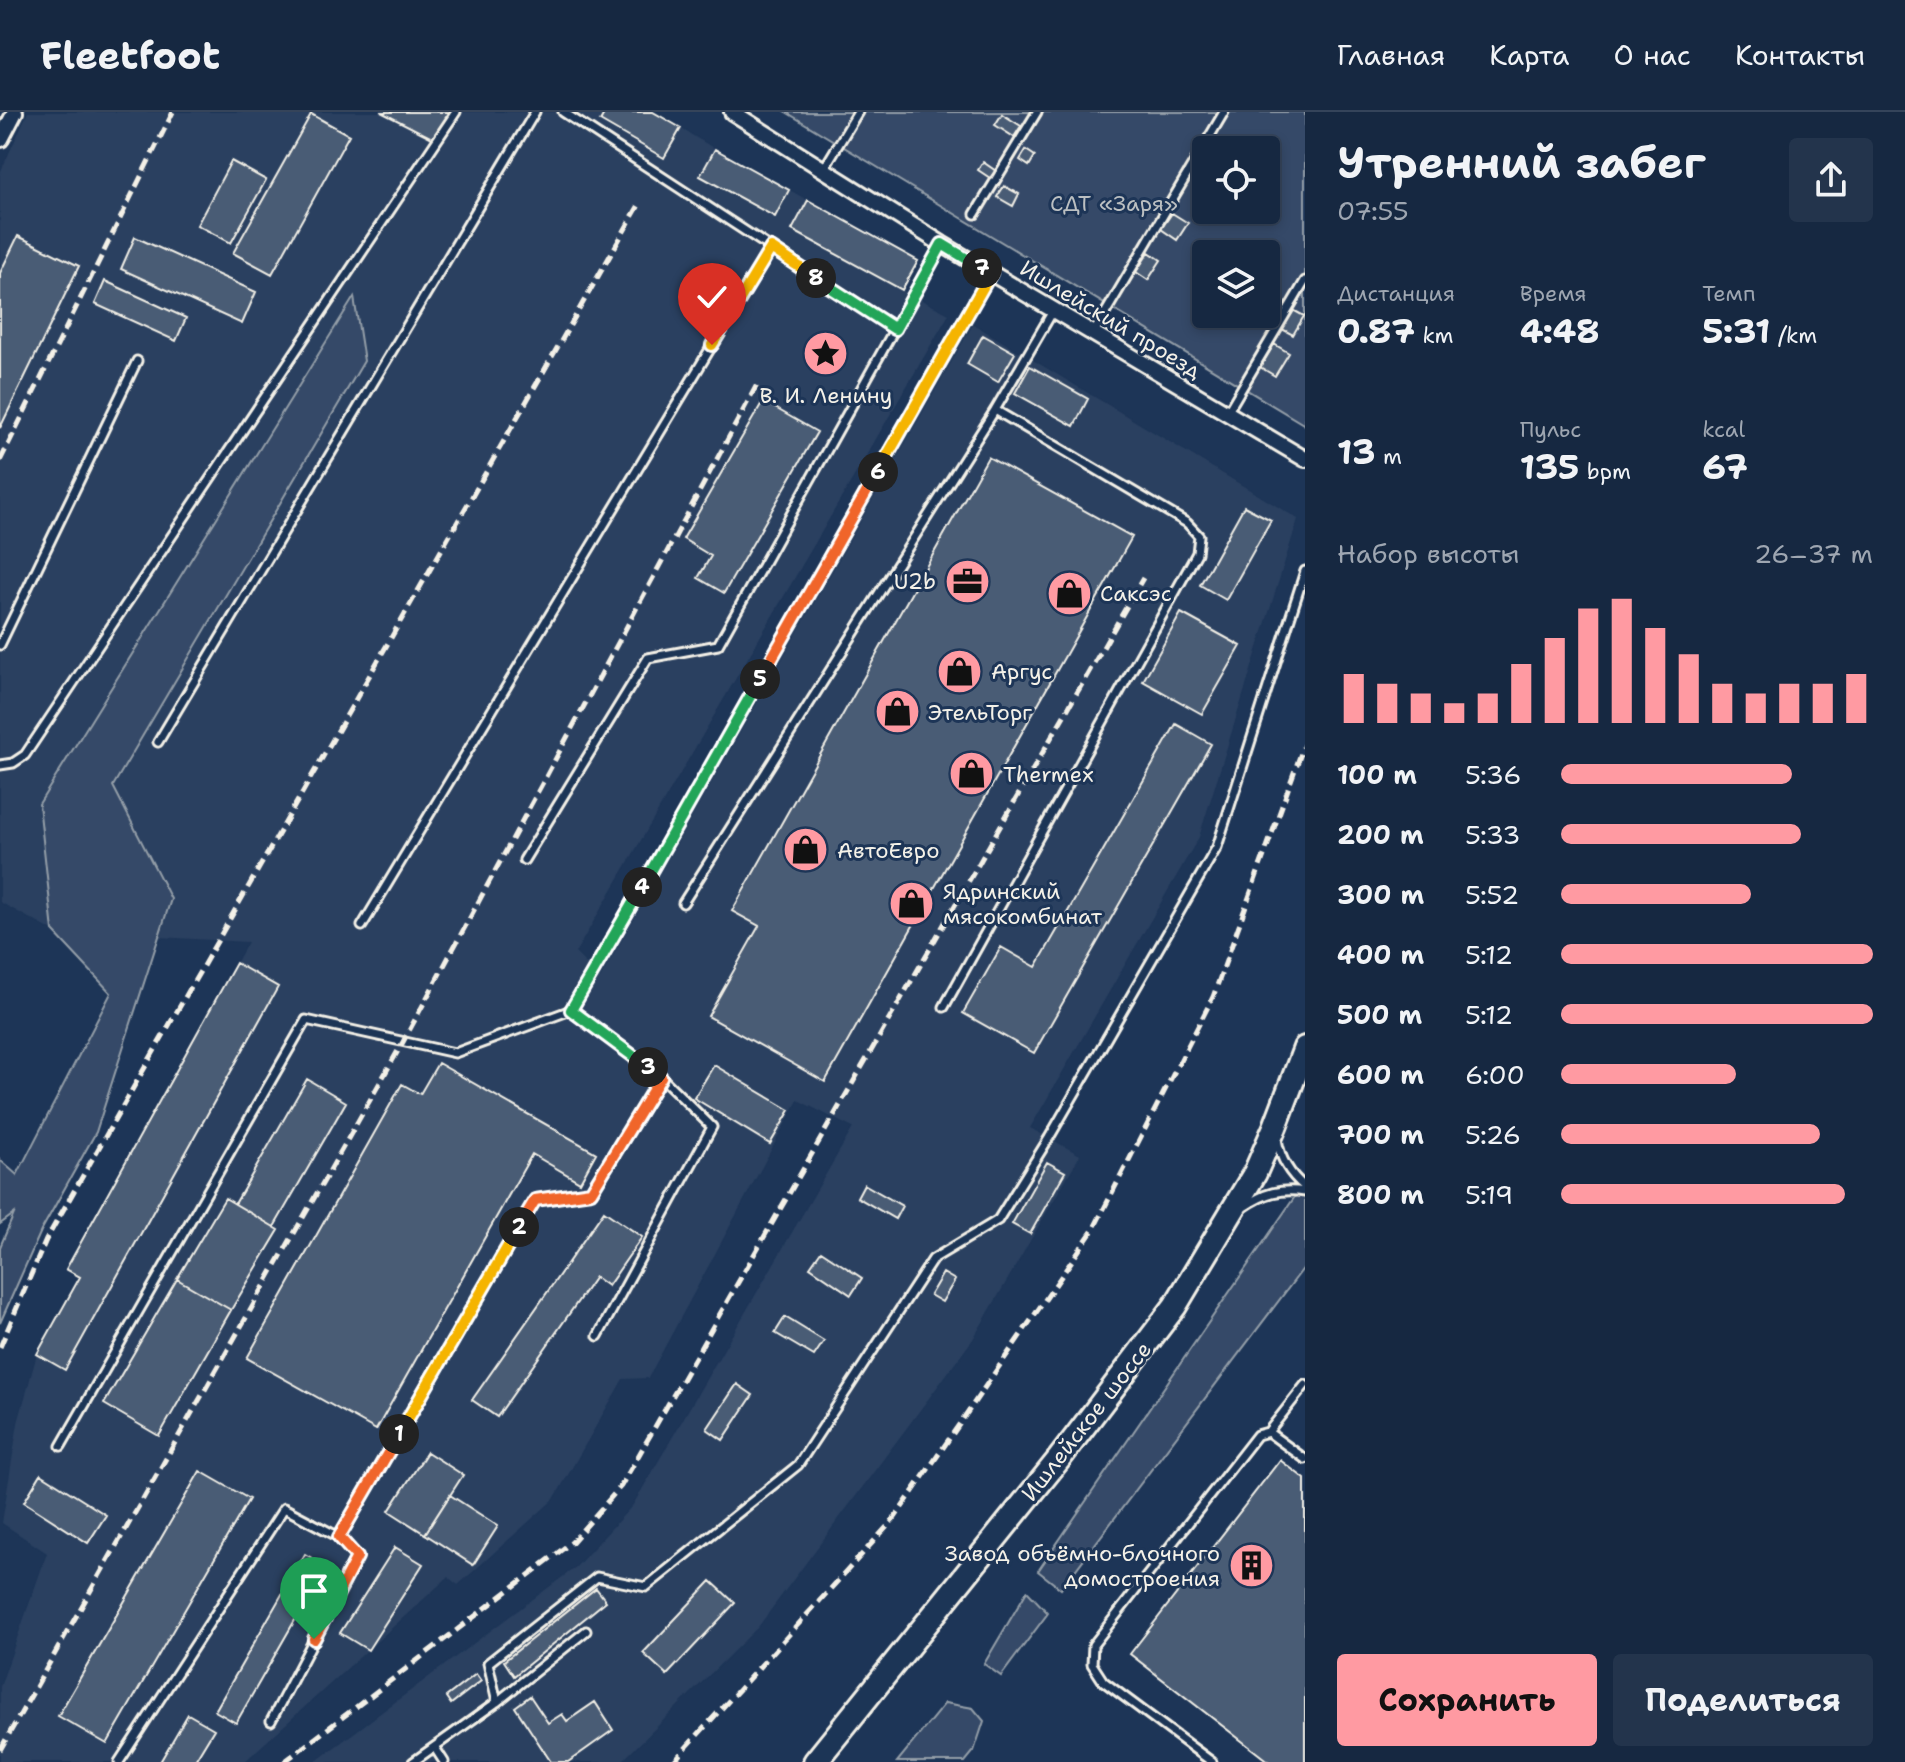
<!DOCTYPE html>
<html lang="ru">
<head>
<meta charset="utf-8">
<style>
	body { margin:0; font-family:"Shantell Sans",sans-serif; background:#23344c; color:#f1f3f6; height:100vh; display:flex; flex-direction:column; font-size:30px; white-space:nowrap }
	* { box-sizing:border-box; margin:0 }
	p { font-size:26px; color:#9ea6b1 }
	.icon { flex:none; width:44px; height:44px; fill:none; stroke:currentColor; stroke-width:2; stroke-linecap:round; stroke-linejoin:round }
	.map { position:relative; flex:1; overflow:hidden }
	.details { display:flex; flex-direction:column; background:#162841; width:600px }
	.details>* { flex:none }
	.controls { position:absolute; left:1192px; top:24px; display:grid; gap:16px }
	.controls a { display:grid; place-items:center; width:88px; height:88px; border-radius:8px; background:#162841; box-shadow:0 4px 12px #0003,0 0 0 2px #35445a; font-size:40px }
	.pin { position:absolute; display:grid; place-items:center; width:68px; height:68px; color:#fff; margin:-82px -34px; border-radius:50% 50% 50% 0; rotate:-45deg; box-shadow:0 0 8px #0007 }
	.pin .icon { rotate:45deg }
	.km { position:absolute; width:40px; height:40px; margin:-20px; border-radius:50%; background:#222; color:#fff; font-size:22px; line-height:40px; text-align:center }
	.round { display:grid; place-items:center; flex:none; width:84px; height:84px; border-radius:8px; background:#23344c }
	.overview { display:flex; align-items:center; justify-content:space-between; height:136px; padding:0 32px }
	h1 { font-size:44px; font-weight:700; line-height:60px }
	.metrics { display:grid; grid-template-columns:repeat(3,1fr); gap:12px; height:136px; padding:8px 32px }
	.metrics div { display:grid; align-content:center }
	.metrics b { font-size:34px; font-weight:700 }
	.metrics small { font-size:22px; font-weight:400 }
	.metrics p { font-size:22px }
	.chart { height:224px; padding:16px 32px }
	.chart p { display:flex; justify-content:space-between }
	.chart svg { width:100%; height:144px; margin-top:8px; stroke:#ff9aa2; stroke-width:6 }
	.action { display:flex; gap:16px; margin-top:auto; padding:16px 32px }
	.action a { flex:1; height:92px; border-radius:8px; background:#ff9aa2; color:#111; font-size:32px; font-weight:700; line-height:92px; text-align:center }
	.action a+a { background:#23344c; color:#f1f3f6 }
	ul { padding:0 32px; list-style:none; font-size:26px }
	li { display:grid; grid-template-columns:128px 96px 1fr; align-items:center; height:60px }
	li i { height:20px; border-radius:10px; background:#ff9aa2 }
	header { display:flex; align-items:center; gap:48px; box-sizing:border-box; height:112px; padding:0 40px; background:#162841; border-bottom:2px solid #35445a }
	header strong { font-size:38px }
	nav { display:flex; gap:44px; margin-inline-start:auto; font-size:28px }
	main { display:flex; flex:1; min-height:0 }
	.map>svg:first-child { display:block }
	.built { fill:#2a4060 }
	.green { fill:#354a67; stroke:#949ea8; stroke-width:2; fill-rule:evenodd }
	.building { fill:#485b74; stroke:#f4f1e8; stroke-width:2 }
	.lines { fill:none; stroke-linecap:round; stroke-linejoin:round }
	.service-casing { stroke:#f4f1e8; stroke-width:13 }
	.minor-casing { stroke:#f4f1e8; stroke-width:20 }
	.primary-casing { stroke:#f4f1e8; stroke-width:28 }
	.service { stroke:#1d3557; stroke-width:7 }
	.minor { stroke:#1d3557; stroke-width:14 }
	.primary { stroke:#1d3557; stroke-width:22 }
	.rail { stroke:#f4f1e8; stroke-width:5; stroke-dasharray:12 6; stroke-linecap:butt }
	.split-1-casing { stroke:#fff; stroke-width:16 }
	.split-2-casing { stroke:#fff; stroke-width:16 }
	.split-3-casing { stroke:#fff; stroke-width:16 }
	.split-4-casing { stroke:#fff; stroke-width:16 }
	.split-5-casing { stroke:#fff; stroke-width:16 }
	.split-6-casing { stroke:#fff; stroke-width:16 }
	.split-7-casing { stroke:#fff; stroke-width:16 }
	.split-8-casing { stroke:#fff; stroke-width:16 }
	.split-9-casing { stroke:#fff; stroke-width:16 }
	.split-1 { stroke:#f0652b; stroke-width:10 }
	.split-2 { stroke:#f5b400; stroke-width:10 }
	.split-3 { stroke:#f0652b; stroke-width:10 }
	.split-4 { stroke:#22a559; stroke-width:10 }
	.split-5 { stroke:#22a559; stroke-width:10 }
	.split-6 { stroke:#f0652b; stroke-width:10 }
	.split-7 { stroke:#f5b400; stroke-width:10 }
	.split-8 { stroke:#22a559; stroke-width:10 }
	.split-9 { stroke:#f5b400; stroke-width:10 }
	.labels { text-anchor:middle; stroke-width:6; stroke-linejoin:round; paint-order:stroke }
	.park-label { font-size:22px; fill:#bbbfc1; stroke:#1d3557 }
	.street-label { font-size:22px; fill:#f4f1e8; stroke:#1d3557 }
	.poi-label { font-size:22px; fill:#f4f1e8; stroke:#1d3557; text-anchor:start }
</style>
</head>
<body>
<header>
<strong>Fleetfoot</strong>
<nav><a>Главная</a><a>Карта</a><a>О нас</a><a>Контакты</a></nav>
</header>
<main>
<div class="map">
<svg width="1305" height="1650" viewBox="0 0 1305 1650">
	<rect width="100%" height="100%" fill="#1d3557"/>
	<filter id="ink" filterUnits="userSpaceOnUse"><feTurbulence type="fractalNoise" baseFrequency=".0125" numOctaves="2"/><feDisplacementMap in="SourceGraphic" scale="16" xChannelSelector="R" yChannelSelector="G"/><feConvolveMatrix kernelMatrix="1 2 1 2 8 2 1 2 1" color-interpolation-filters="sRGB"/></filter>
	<g filter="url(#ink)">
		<!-- built -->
		<path class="built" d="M28 0H653L715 37 918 149 902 178 949 202 575 841 600 866 973 212 1298 407 1199 725 1030 1016 1080 1043 973 1227 758 1515 621 1650H315L576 1455 633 1393 853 1016 798 988 648 1266 623 1267 554 1387 458 1473 448 1465 244 1650H0V1575L47 1441 2 1411 18 1311 37 1242 80 1165 66 1157 248 830 53 819 0 790V61Z"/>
		<!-- green -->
		<path class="green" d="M786 0H1305V313ZM1206 38H1266V98H1206ZM1206 142H1266V202H1206Z
			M354 185 364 249 113 674 171 787 96 1020 41 1119 0 1211V1135L14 1102 0 1112V1048L17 1063 111 881 53 819 39 692Z
			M1305 1070V1154L1061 1477 1038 1459Z
			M1027 1479 1048 1501 1001 1564 984 1552Z
			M945 1591 973 1596 984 1609 974 1639 965 1650H897Z"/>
		<!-- building -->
		<path class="building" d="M381 0H450L436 28Z
			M605 0H653L681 16 664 46 600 9Z
			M311 2 349 23 272 162 233 141Z
			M1002 2 1021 14 1014 25 995 13Z
			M715 37 789 78 775 105 700 64Z
			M1026 38 1035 44 1029 54 1020 48Z
			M231 49 266 68 231 131 197 113Z
			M983 50 996 59 990 66 978 58Z
			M1004 74 1019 82 1013 94 997 85Z
			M808 88 918 149 902 178 792 118Z
			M1172 101 1188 111 1177 128 1161 117Z
			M18 124 79 154 0 316V161Z
			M135 125 256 180 242 212 121 157Z
			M1149 140 1161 148 1148 168 1136 160Z
			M105 169 186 206 176 229 95 192Z
			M1293 198 1304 204 1293 223 1282 217Z
			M983 223 1015 241 998 270 967 252Z
			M1274 232 1289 241 1275 264 1260 255Z
			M1030 254 1088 287 1074 314 1015 281Z
			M763 289 817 320 724 481 698 466 711 444 683 427Z
			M988 345 1132 425 825 970 708 904 759 814 732 799Z
			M1244 394 1271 408 1226 488 1200 473Z
			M1181 501 1241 534 1202 602 1143 569Z
			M1176 612 1211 632 1034 941 963 901 1001 835 1036 855Z
			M236 851 278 875 65 1258 37 1242 80 1165 66 1157Z
			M438 951 596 1041 580 1070 532 1042 376 1318 247 1246 402 972 420 982Z
			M714 953 790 998 770 1032 694 986Z
			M307 967 346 990 274 1115 235 1092Z
			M1047 1050 1065 1060 1030 1122 1012 1112Z
			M864 1072 902 1094 895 1107 857 1085Z
			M225 1086 279 1118 231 1198 177 1167Z
			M604 1099 642 1125 608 1174 595 1165 497 1305 472 1288Z
			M821 1139 862 1166 851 1183 810 1155Z
			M943 1161 955 1168 942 1190 930 1183Z
			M177 1167 231 1198 159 1324 104 1292Z
			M785 1205 824 1229 814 1244 775 1221Z
			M737 1272 753 1283 723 1328 707 1317Z
			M427 1340 463 1363 425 1422 389 1399Z
			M1280 1348 1305 1367V1650H1269L1130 1542Z
			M200 1359 249 1387 107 1632 58 1604Z
			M41 1362 106 1403 88 1431 24 1390Z
			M450 1383 498 1414 473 1453 425 1422Z
			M395 1435 423 1452 368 1538 340 1521Z
			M305 1442 326 1454 236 1611 215 1599Z
			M711 1469 735 1491 667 1563 643 1541Z
			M596 1476 606 1489 514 1564 504 1549Z
			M476 1562 481 1569 451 1592 446 1585Z
			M530 1584 548 1611 562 1602 567 1609 595 1590 613 1618 568 1650H551L515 1595Z
			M188 1602 214 1617 194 1650H160Z"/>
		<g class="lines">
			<defs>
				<path id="service" d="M563 0 895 217
					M823 58 858 0
					M975 102 1037 0
					M1093 222 1224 0
					M1227 301 1305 169
					M0 533 137 249
					M158 630 535 0
					M0 653 13 651 25 643 456 0
					M524 748 648 546 718 533 942 132
					M683 791 995 298 1053 199
					M362 814 771 136
					M944 895 1197 441 1199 424 1187 411 995 298
					M1277 1027C1280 1046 1290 1063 1305 1075
					M1244 1095C1264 1081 1281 1076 1305 1080
					M598 1224 712 1015 661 965
					M1268 1320 1305 1273
					M61 1334 306 908 455 941 571 898 991 161
					M497 1590 586 1519
					M271 1609 357 1445 339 1425
					M435 1636 444 1650
					M119 1650 284 1396 339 1425 535 1088 591 1080 661 965 571 898
					M413 1650 497 1590 488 1551 597 1465 646 1475 798 1353 933 1147 998 1108 1049 1026 1217 735 1305 459
					M1212 1650 1103 1569 1092 1552 1093 1533 1257 1323 1268 1320 1305 1347"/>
				<path id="minor" d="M732 0 942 132 1305 347
					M1 27 15 0"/>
				<path id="primary" d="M815 1650 1059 1347 1175 1194 1255 1061 1275 1015 1305 936"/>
			</defs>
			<!-- service casing -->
			<use href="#service" class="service-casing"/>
			<!-- minor casing -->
			<use href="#minor" class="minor-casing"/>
			<!-- primary casing -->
			<use href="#primary" class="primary-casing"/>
			<!-- service -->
			<use href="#service" class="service"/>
			<!-- minor -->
			<use href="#minor" class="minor"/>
			<!-- primary -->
			<use href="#primary" class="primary"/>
			<!-- rail -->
			<path class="rail" d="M0 349 173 0
				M0 1235 46 1128 639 93
				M0 1638 403 930 759 269
				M284 1650 572 1430 621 1374 1143 466
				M673 1650 894 1407 1093 1118 1213 885 1305 630"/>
		</g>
	</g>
	<g class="lines" filter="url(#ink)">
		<defs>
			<path id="split-1" d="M314 1527 357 1445 339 1425 399 1322"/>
			<path id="split-2" d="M399 1322 519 1115"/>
			<path id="split-3" d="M519 1115 535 1088 591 1080 661 965 648 955"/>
			<path id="split-4" d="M642 775 571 898 648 955"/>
			<path id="split-5" d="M642 775 760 567"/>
			<path id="split-6" d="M760 567 878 360"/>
			<path id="split-7" d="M878 360 991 161 982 156"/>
			<path id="split-8" d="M816 166 895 217 942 132 982 156"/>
			<path id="split-9" d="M712 233 771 136 816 166"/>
		</defs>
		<!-- split-1 casing -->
		<use href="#split-1" class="split-1-casing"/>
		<!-- split-2 casing -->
		<use href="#split-2" class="split-2-casing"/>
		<!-- split-3 casing -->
		<use href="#split-3" class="split-3-casing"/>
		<!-- split-4 casing -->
		<use href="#split-4" class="split-4-casing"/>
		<!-- split-5 casing -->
		<use href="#split-5" class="split-5-casing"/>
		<!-- split-6 casing -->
		<use href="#split-6" class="split-6-casing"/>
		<!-- split-7 casing -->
		<use href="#split-7" class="split-7-casing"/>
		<!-- split-8 casing -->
		<use href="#split-8" class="split-8-casing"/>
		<!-- split-9 casing -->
		<use href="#split-9" class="split-9-casing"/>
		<!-- split-1 -->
		<use href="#split-1" class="split-1"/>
		<!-- split-2 -->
		<use href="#split-2" class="split-2"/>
		<!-- split-3 -->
		<use href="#split-3" class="split-3"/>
		<!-- split-4 -->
		<use href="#split-4" class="split-4"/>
		<!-- split-5 -->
		<use href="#split-5" class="split-5"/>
		<!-- split-6 -->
		<use href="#split-6" class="split-6"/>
		<!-- split-7 -->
		<use href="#split-7" class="split-7"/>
		<!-- split-8 -->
		<use href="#split-8" class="split-8"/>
		<!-- split-9 -->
		<use href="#split-9" class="split-9"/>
	</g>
	<!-- icons -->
	<defs>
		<symbol id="sight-disc" viewBox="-11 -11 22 22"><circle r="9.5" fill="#ff9aa2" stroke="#1d3557"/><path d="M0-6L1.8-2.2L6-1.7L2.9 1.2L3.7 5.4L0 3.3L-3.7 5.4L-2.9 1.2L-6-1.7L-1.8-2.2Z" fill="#111"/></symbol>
		<symbol id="office-disc" viewBox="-11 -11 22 22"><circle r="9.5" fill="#ff9aa2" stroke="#1d3557"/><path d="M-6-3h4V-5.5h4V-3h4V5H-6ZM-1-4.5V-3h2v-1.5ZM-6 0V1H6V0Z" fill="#111"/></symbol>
		<symbol id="shop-disc" viewBox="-11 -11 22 22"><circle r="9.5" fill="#ff9aa2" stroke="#1d3557"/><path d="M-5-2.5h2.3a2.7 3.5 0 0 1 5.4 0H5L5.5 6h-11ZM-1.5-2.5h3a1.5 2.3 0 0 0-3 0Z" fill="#111"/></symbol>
		<symbol id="building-disc" viewBox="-11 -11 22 22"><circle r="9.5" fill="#ff9aa2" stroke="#1d3557"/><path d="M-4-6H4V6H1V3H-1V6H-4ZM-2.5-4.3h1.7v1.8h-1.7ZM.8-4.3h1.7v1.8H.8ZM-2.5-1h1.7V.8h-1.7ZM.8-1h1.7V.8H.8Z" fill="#111"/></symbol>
	</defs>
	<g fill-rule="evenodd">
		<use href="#sight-disc" x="800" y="216" width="51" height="51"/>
		<use href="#office-disc" x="942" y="444" width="51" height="51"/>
		<use href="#shop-disc" x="1044" y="456" width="51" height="51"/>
		<use href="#shop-disc" x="934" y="534" width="51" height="51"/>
		<use href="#shop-disc" x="872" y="574" width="51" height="51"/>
		<use href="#shop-disc" x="946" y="636" width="51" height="51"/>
		<use href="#shop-disc" x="780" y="712" width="51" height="51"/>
		<use href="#shop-disc" x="886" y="766" width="51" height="51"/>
		<use href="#building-disc" x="1226" y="1428" width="51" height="51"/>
	</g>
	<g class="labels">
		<!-- park labels -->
		<g class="park-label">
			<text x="1114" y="99">СДТ «Заря»</text>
		</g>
		<!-- street labels -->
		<g class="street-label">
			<text transform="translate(1111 207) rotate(31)" y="8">Ишлейский проезд</text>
			<text transform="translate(1086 1309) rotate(-52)" y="8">Ишлейское шоссе</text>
		</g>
		<!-- poi labels -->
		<g class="poi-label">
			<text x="826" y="291" text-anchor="middle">В. И. Ленину</text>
			<text x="936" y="477" text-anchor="end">U2b</text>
			<text x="1100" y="489">Саксэс</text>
			<text x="991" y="567">Аргус</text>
			<text x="928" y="608">ЭтельТорг</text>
			<text x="1003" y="670">Thermex</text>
			<text x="837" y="746">АвтоЕвро</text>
			<text x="943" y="787">Ядринский<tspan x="943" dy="25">мясокомбинат</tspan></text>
			<text x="1220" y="1449" text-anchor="end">Завод объёмно-блочного<tspan x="1220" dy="25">домостроения</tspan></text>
		</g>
	</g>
</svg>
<div class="controls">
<a><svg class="icon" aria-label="locate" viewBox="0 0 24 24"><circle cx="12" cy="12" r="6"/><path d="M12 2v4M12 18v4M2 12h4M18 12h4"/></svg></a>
<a><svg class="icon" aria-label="layers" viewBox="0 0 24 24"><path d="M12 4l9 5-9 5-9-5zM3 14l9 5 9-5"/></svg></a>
</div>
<div class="pin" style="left:314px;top:1527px;background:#1e9e55"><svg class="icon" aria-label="arrive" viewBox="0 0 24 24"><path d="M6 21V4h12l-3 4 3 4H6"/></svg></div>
<div class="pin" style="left:712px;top:233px;background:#d93025"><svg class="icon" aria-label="check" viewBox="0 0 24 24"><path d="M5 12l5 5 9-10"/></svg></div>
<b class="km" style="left:399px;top:1322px">1</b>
<b class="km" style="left:519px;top:1115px">2</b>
<b class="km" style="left:648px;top:955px">3</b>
<b class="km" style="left:642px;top:775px">4</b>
<b class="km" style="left:760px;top:567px">5</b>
<b class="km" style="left:878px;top:360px">6</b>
<b class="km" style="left:982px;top:156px">7</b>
<b class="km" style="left:816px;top:166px">8</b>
</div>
<section class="details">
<div class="overview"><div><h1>Утренний забег</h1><p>07:55</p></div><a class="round"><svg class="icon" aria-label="share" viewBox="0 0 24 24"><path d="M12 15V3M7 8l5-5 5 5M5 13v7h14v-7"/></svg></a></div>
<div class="metrics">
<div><p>Дистанция</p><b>0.87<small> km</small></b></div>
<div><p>Время</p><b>4:48</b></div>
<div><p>Темп</p><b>5:31<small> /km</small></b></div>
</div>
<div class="metrics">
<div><b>13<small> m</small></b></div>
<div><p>Пульс</p><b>135<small> bpm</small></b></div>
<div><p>kcal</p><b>67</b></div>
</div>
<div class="chart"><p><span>Набор высоты</span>26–37 m</p>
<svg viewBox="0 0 160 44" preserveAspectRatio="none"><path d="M5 44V29M15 44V32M25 44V35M35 44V38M45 44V35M55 44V26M65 44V18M75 44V9M85 44V6M95 44V15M105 44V23M115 44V32M125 44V35M135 44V32M145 44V32M155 44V29"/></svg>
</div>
<ul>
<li><b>100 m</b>5:36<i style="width:74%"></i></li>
<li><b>200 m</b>5:33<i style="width:77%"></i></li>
<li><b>300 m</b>5:52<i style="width:61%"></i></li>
<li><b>400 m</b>5:12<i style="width:100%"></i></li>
<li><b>500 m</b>5:12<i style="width:100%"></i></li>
<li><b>600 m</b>6:00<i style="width:56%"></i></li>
<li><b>700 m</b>5:26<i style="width:83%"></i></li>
<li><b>800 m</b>5:19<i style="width:91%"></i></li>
</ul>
<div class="action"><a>Сохранить</a><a>Поделиться</a></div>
</section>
</main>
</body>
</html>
